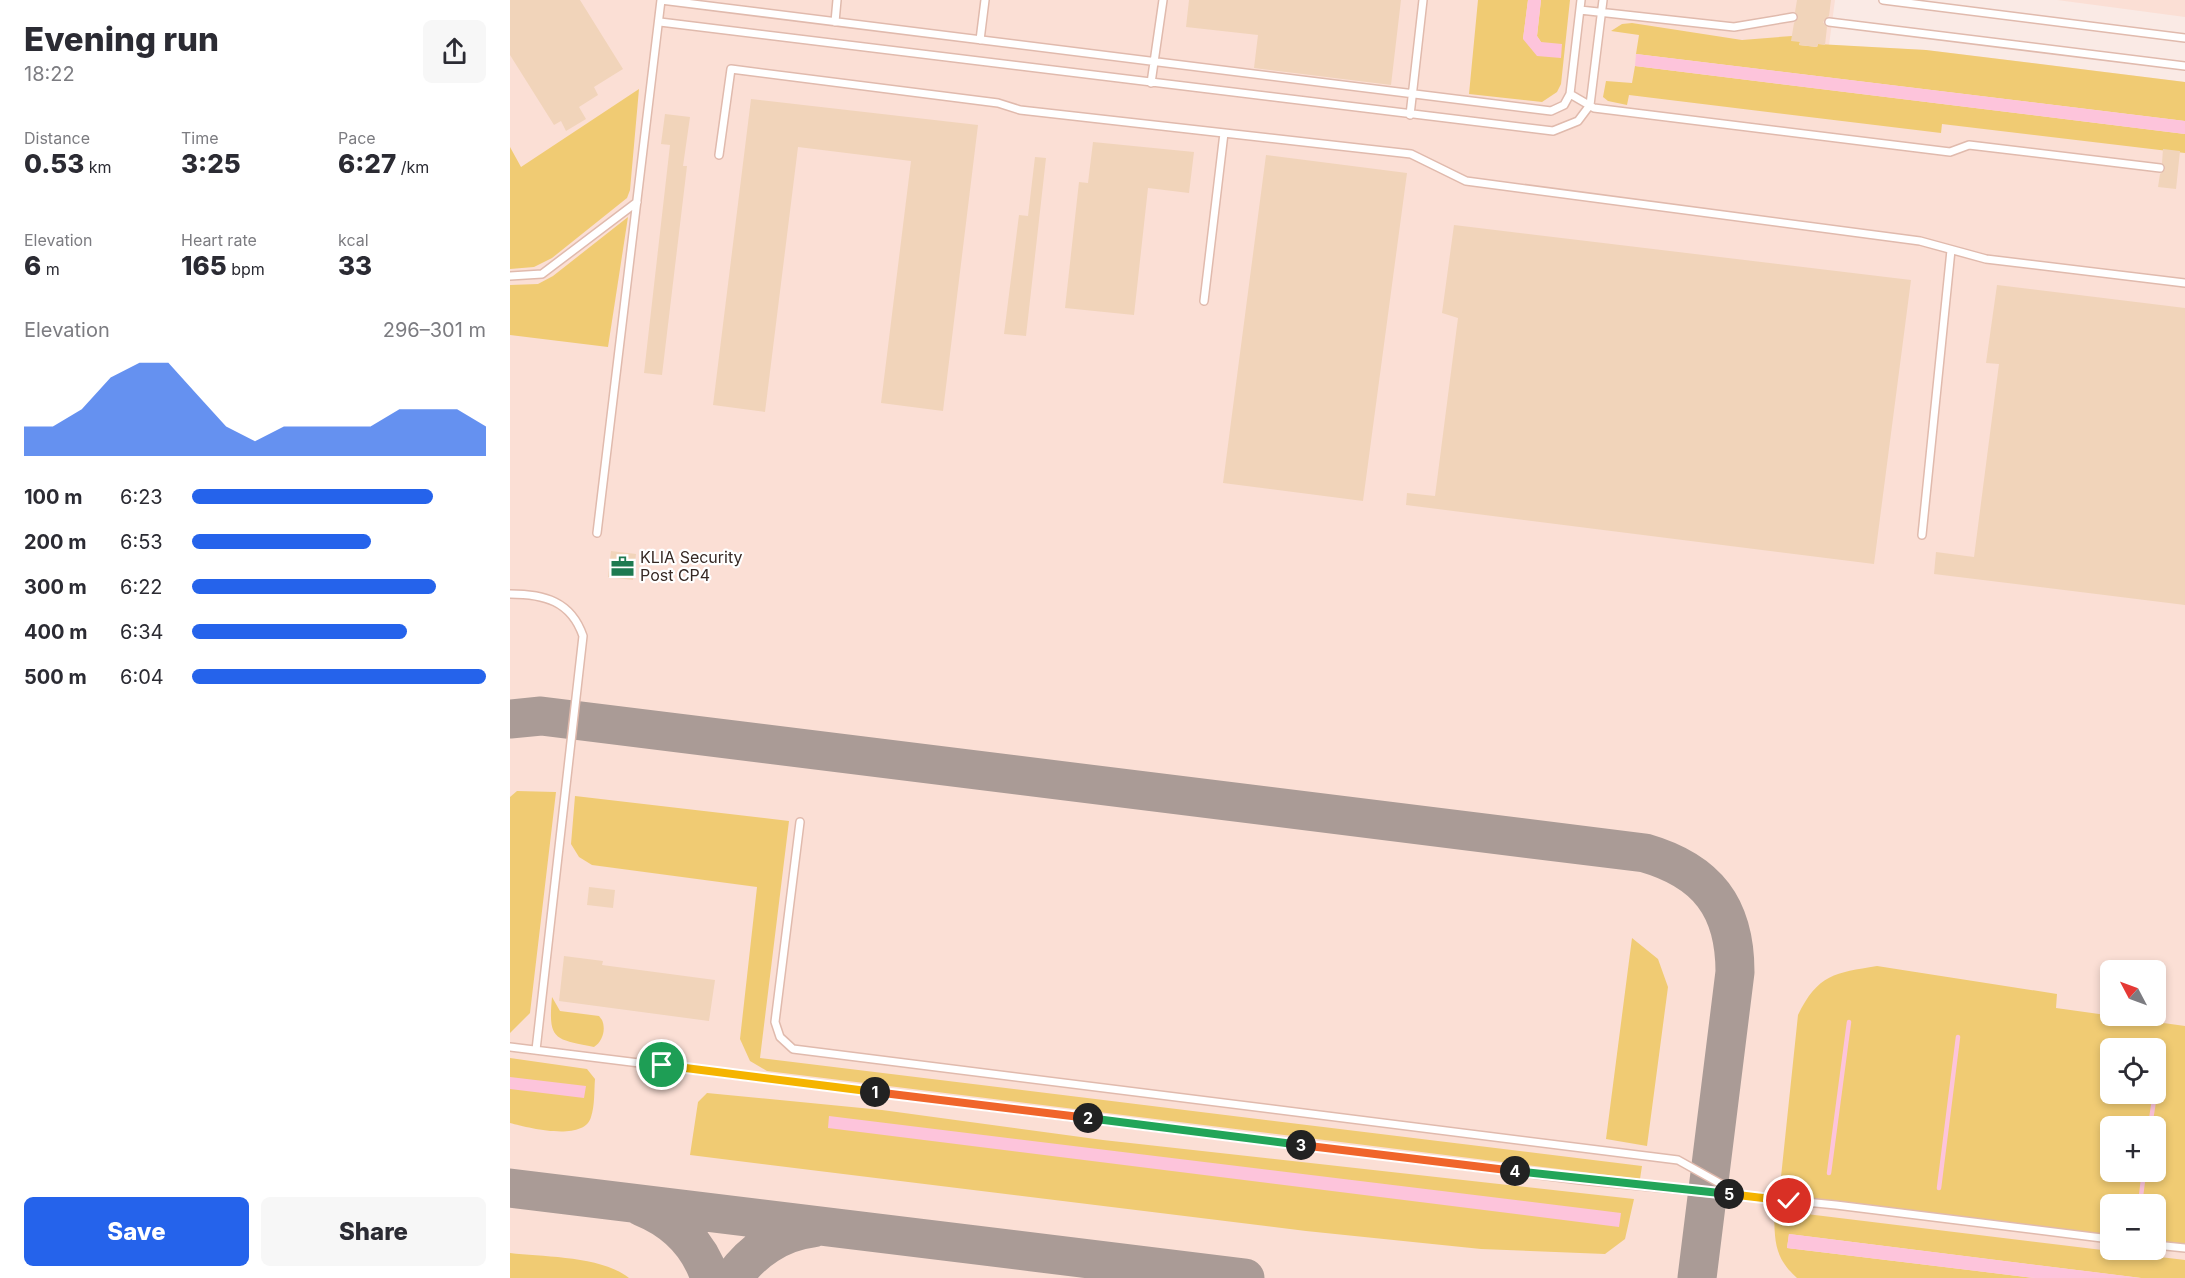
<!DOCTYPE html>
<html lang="en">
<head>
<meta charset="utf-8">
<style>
	body { margin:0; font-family:Inter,sans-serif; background:#f7f7f7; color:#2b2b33; height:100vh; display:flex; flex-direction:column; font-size:22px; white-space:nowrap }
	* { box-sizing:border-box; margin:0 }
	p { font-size:20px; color:#7c7c81 }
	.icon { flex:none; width:33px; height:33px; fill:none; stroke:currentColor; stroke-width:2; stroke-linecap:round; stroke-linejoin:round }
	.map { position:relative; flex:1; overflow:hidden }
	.side { display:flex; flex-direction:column; background:#fff; width:510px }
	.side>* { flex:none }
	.needle { width:39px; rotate:311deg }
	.fabs { position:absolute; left:1590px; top:960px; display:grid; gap:12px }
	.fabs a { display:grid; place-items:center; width:66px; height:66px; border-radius:9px; background:#fff; box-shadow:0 3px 9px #0003; font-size:30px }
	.pin { position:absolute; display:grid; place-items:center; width:51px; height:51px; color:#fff; margin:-26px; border:3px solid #fff; border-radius:50%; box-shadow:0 2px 6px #0007 }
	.km { position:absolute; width:30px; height:30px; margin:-15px; border-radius:50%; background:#222; color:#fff; font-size:16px; line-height:30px; text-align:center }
	.round { display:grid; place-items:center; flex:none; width:63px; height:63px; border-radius:9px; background:#f7f7f7 }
	.headline { display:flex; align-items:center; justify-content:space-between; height:102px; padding:0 24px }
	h1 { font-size:33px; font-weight:800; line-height:45px }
	.metrics { display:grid; grid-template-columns:repeat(3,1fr); gap:9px; height:102px; padding:6px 24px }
	.metrics div { display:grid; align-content:center }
	.metrics b { font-size:26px; font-weight:800 }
	.metrics small { font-size:16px; font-weight:400 }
	.metrics p { font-size:16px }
	.chart { height:168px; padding:12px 24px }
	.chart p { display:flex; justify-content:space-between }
	.chart svg { width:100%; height:108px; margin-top:6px; fill:#2563eb; opacity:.7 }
	.action { display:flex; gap:12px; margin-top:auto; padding:12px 24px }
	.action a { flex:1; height:69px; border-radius:9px; background:#2563eb; color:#fff; font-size:24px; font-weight:800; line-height:69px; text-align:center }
	.action a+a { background:#f7f7f7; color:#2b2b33 }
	ul { padding:0 24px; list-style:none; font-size:20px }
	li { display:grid; grid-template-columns:96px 72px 1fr; align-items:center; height:45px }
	li i { height:15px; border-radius:8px; background:#2563eb }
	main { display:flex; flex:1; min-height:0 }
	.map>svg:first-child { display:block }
	.built { fill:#fbdfd5; fill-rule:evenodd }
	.green { fill:#f0cb73; fill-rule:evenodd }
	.water { fill:#fdc4db }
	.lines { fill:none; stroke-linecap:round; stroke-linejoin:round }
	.stream { stroke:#fdc4db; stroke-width:4.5 }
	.taxiway { stroke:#aa9b96; stroke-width:39 }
	.building { fill:#f1d4ba }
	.lane-casing { stroke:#e0baad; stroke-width:10 }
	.lane { stroke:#fff; stroke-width:7 }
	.split-1-casing { stroke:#fff; stroke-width:12 }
	.split-2-casing { stroke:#fff; stroke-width:12 }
	.split-3-casing { stroke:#fff; stroke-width:12 }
	.split-4-casing { stroke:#fff; stroke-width:12 }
	.split-5-casing { stroke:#fff; stroke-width:12 }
	.split-6-casing { stroke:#fff; stroke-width:12 }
	.split-1 { stroke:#f5b400; stroke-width:8 }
	.split-2 { stroke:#f0652b; stroke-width:8 }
	.split-3 { stroke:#22a559; stroke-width:8 }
	.split-4 { stroke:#f0652b; stroke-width:8 }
	.split-5 { stroke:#22a559; stroke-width:8 }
	.split-6 { stroke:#f5b400; stroke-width:8 }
	.labels { text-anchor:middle; stroke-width:4.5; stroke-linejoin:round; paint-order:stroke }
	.poi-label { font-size:16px; fill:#362823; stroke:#fff; text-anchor:start }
</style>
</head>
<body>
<main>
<section class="side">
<div class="headline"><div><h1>Evening run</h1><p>18:22</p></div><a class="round"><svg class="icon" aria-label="share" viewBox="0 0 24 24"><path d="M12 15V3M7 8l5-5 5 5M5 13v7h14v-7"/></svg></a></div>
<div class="metrics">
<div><p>Distance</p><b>0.53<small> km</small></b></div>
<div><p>Time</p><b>3:25</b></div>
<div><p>Pace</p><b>6:27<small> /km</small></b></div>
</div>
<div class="metrics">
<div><p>Elevation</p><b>6<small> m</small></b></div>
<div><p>Heart rate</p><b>165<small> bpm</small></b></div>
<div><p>kcal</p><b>33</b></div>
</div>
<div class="chart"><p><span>Elevation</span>296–301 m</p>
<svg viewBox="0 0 160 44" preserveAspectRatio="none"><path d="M0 44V32L10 32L20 25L30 12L40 6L50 6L60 19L70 32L80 38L90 32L100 32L110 32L120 32L130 25L140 25L150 25L160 32V44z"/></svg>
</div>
<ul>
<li><b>100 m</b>6:23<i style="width:82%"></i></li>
<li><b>200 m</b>6:53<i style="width:61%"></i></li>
<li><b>300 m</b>6:22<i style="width:83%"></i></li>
<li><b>400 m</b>6:34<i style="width:73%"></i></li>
<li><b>500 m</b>6:04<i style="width:100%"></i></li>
</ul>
<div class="action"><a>Save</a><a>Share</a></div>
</section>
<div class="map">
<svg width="1675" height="1278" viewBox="0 0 1675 1278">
	<rect width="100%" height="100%" fill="#faeae5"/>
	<!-- built -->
	<path class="built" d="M0 0H1325L1319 45 1416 50 1675 82V1278H0ZM1600 970H1646V1016H1600ZM1600 1048H1646V1094H1600ZM1600 1126H1646V1172H1600ZM1600 1204H1646V1250H1600Z
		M1547 0H1675V17L1600 7Z"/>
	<!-- green -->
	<path class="green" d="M968 0H1018L1013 39 1031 42 1027 36 1031 0H1060L1051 84 1047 92 1032 102 959 94Z
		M1122 23 1232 40 1282 36 1290 42 1289 45 1307 47 1308 44 1416 50 1675 82V121L1126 54 1129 35 1101 31 1112 24Z
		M1125 66 1675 134V153L1432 124 1431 133 1119 95 1117 105 1098 101 1093 97 1096 81 1122 83Z
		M129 89 120 190 117 198 42 258 24 267 0 269V147L11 167Z
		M118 217 98 347 0 335V285L28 284 43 276Z
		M7 791 46 792 20 1013 0 1033V797Z
		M65 796 279 821 250 1058 1132 1166 1130 1179 257 1071 240 1061 230 1039 247 887 82 865 69 857 61 844Z
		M1122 938 1148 959 1158 987 1137 1146 1096 1139Z
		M1367 966 1547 994 1546 1008 1675 1026V1246L1646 1242V1204H1600V1236L1269 1196 1288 1015C1308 974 1325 973 1367 966ZM1600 1048H1646V1094H1600ZM1600 1126H1646V1172H1600Z
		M42 997 50 1011 89 1016 92 1020C96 1029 93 1041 84 1047 44 1039 38 1040 42 997Z
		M0 1058 77 1069 85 1079C84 1091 85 1105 81 1117 74 1142 19 1128 0 1123Z
		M197 1093 372 1110 593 1140 1124 1199 1115 1239 1095 1254 971 1249 796 1231 180 1155 188 1102Z
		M1264 1210 1675 1260V1278H1631L1279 1234 1277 1248 1525 1278H1287C1263 1256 1265 1240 1264 1210Z
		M0 1253C34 1257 92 1256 119 1278H0Z"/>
	<!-- water -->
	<path class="water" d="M1018 0H1031L1027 36 1031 42 1052 44 1051 58 1027 56 1013 39Z
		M1126 54 1675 121V134L1125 66Z
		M0 1077 76 1086 74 1098 0 1089Z
		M319 1116 1111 1213 1109 1227 318 1128Z
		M1279 1234 1631 1278H1525L1277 1248Z"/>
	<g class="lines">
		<!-- stream -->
		<path class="stream" d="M1646 1087 1647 1074
			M1640 1126 1645 1094
			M1319 1173 1339 1022
			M1429 1188 1448 1037
			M1630 1204 1634 1172"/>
		<!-- taxiway -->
		<path class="taxiway" d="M0 719 31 716 1135 853C1197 871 1225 907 1225 972L1187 1278
			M0 1188 735 1278
			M132 1207C164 1220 189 1244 200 1278
			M223 1278C242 1251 270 1232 303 1228"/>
	</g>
	<!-- building -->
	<path class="building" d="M0 0H70L113 69 84 87 88 95 69 107 76 119 56 131 51 121 44 125 0 55Z
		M679 0H891L881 85 744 68 748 35 676 27Z
		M1287 0H1321L1319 16 1313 22 1317 27 1315 45 1308 44 1307 47 1289 45 1290 42 1281 41 1284 23 1288 18 1285 12Z
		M241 99 468 125 433 411 371 403 401 161 288 147 255 412 203 405Z
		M155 114 180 117 173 166H177L152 375 134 373 160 145 151 144Z
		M583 142 684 152 679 193 638 188 624 315 555 308 569 182 578 183Z
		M1653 149 1670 151 1666 189 1648 187 1650 174 1655 169 1652 163Z
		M756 155 897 173 853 501 713 483Z
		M525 157 536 158 516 336 494 334 509 215 518 216Z
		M944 225 1401 280 1364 564 896 505 897 493 925 496 948 318 932 313Z
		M1487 285 1675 308V605L1424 574 1426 552 1464 557 1489 364 1476 363Z
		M101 551 126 554 123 580 98 577Z
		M79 887 105 890 103 908 77 905Z
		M54 956 93 961 92 965 205 980 199 1021 49 1001Z"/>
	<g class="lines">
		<defs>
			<path id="lane" d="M151 0 1041 111 1054 105 1060 94 1071 0
				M1373 0 1675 38
				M1070 10 1224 27 1283 17
				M150 22 1043 131 1068 121 1080 105 1093 0
				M325 22 327 0
				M1319 22 1675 66
				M470 40 475 0
				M641 83 653 0
				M1060 94 1084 108 1440 152 1459 145 1650 168
				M900 115 913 0
				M209 155 221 69 488 103 510 110 901 154 956 181 1410 241 1476 259 1675 283
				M0 276 32 274 127 202
				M694 301 714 133
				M87 533 151 0
				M1412 535 1441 250
				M0 594C34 594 61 601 73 636L26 1050
				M290 822 265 1022 270 1037 283 1049 1168 1160 1229 1194
				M0 1047 1070 1180 1326 1205 1600 1239
				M1646 1245 1675 1248"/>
		</defs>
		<!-- lane casing -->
		<use href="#lane" class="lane-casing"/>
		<!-- lane -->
		<use href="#lane" class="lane"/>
	</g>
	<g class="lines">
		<defs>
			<path id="split-1" d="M152 1065 365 1092"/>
			<path id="split-2" d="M365 1092 578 1118"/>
			<path id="split-3" d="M578 1118 791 1145"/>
			<path id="split-4" d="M791 1145 1005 1171"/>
			<path id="split-5" d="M1005 1171 1219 1194"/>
			<path id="split-6" d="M1219 1194 1279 1201"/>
		</defs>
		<!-- split-1 casing -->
		<use href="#split-1" class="split-1-casing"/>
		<!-- split-2 casing -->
		<use href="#split-2" class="split-2-casing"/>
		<!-- split-3 casing -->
		<use href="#split-3" class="split-3-casing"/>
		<!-- split-4 casing -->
		<use href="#split-4" class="split-4-casing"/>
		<!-- split-5 casing -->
		<use href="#split-5" class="split-5-casing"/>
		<!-- split-6 casing -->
		<use href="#split-6" class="split-6-casing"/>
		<!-- split-1 -->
		<use href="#split-1" class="split-1"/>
		<!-- split-2 -->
		<use href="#split-2" class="split-2"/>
		<!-- split-3 -->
		<use href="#split-3" class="split-3"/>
		<!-- split-4 -->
		<use href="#split-4" class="split-4"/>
		<!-- split-5 -->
		<use href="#split-5" class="split-5"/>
		<!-- split-6 -->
		<use href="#split-6" class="split-6"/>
	</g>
	<!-- icons -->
	<defs>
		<symbol id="office-bare" viewBox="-9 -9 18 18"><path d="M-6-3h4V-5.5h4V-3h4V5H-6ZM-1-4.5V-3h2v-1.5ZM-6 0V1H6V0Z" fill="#1e7a50" stroke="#fff" stroke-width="2.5" paint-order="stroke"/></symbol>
	</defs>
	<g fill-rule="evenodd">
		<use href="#office-bare" x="96" y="550" width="33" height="33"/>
	</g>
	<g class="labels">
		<!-- poi labels -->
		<g class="poi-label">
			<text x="130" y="563">KLIA Security<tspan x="130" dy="18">Post CP4</tspan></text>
		</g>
	</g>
</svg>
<div class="fabs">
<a><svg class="needle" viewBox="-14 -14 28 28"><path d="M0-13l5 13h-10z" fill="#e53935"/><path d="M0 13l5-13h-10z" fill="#7c7c81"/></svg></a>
<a><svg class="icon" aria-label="locate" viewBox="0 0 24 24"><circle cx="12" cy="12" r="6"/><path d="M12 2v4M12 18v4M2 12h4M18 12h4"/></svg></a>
<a>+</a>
<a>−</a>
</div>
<div class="pin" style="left:152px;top:1065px;background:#1e9e55"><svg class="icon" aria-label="arrive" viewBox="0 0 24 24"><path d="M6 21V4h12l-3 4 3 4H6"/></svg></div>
<div class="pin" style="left:1279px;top:1201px;background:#d93025"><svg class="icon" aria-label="check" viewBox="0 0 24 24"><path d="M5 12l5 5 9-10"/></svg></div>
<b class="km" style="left:365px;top:1092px">1</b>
<b class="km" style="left:578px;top:1118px">2</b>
<b class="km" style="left:791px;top:1145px">3</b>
<b class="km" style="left:1005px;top:1171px">4</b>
<b class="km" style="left:1219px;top:1194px">5</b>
</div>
</main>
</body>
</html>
